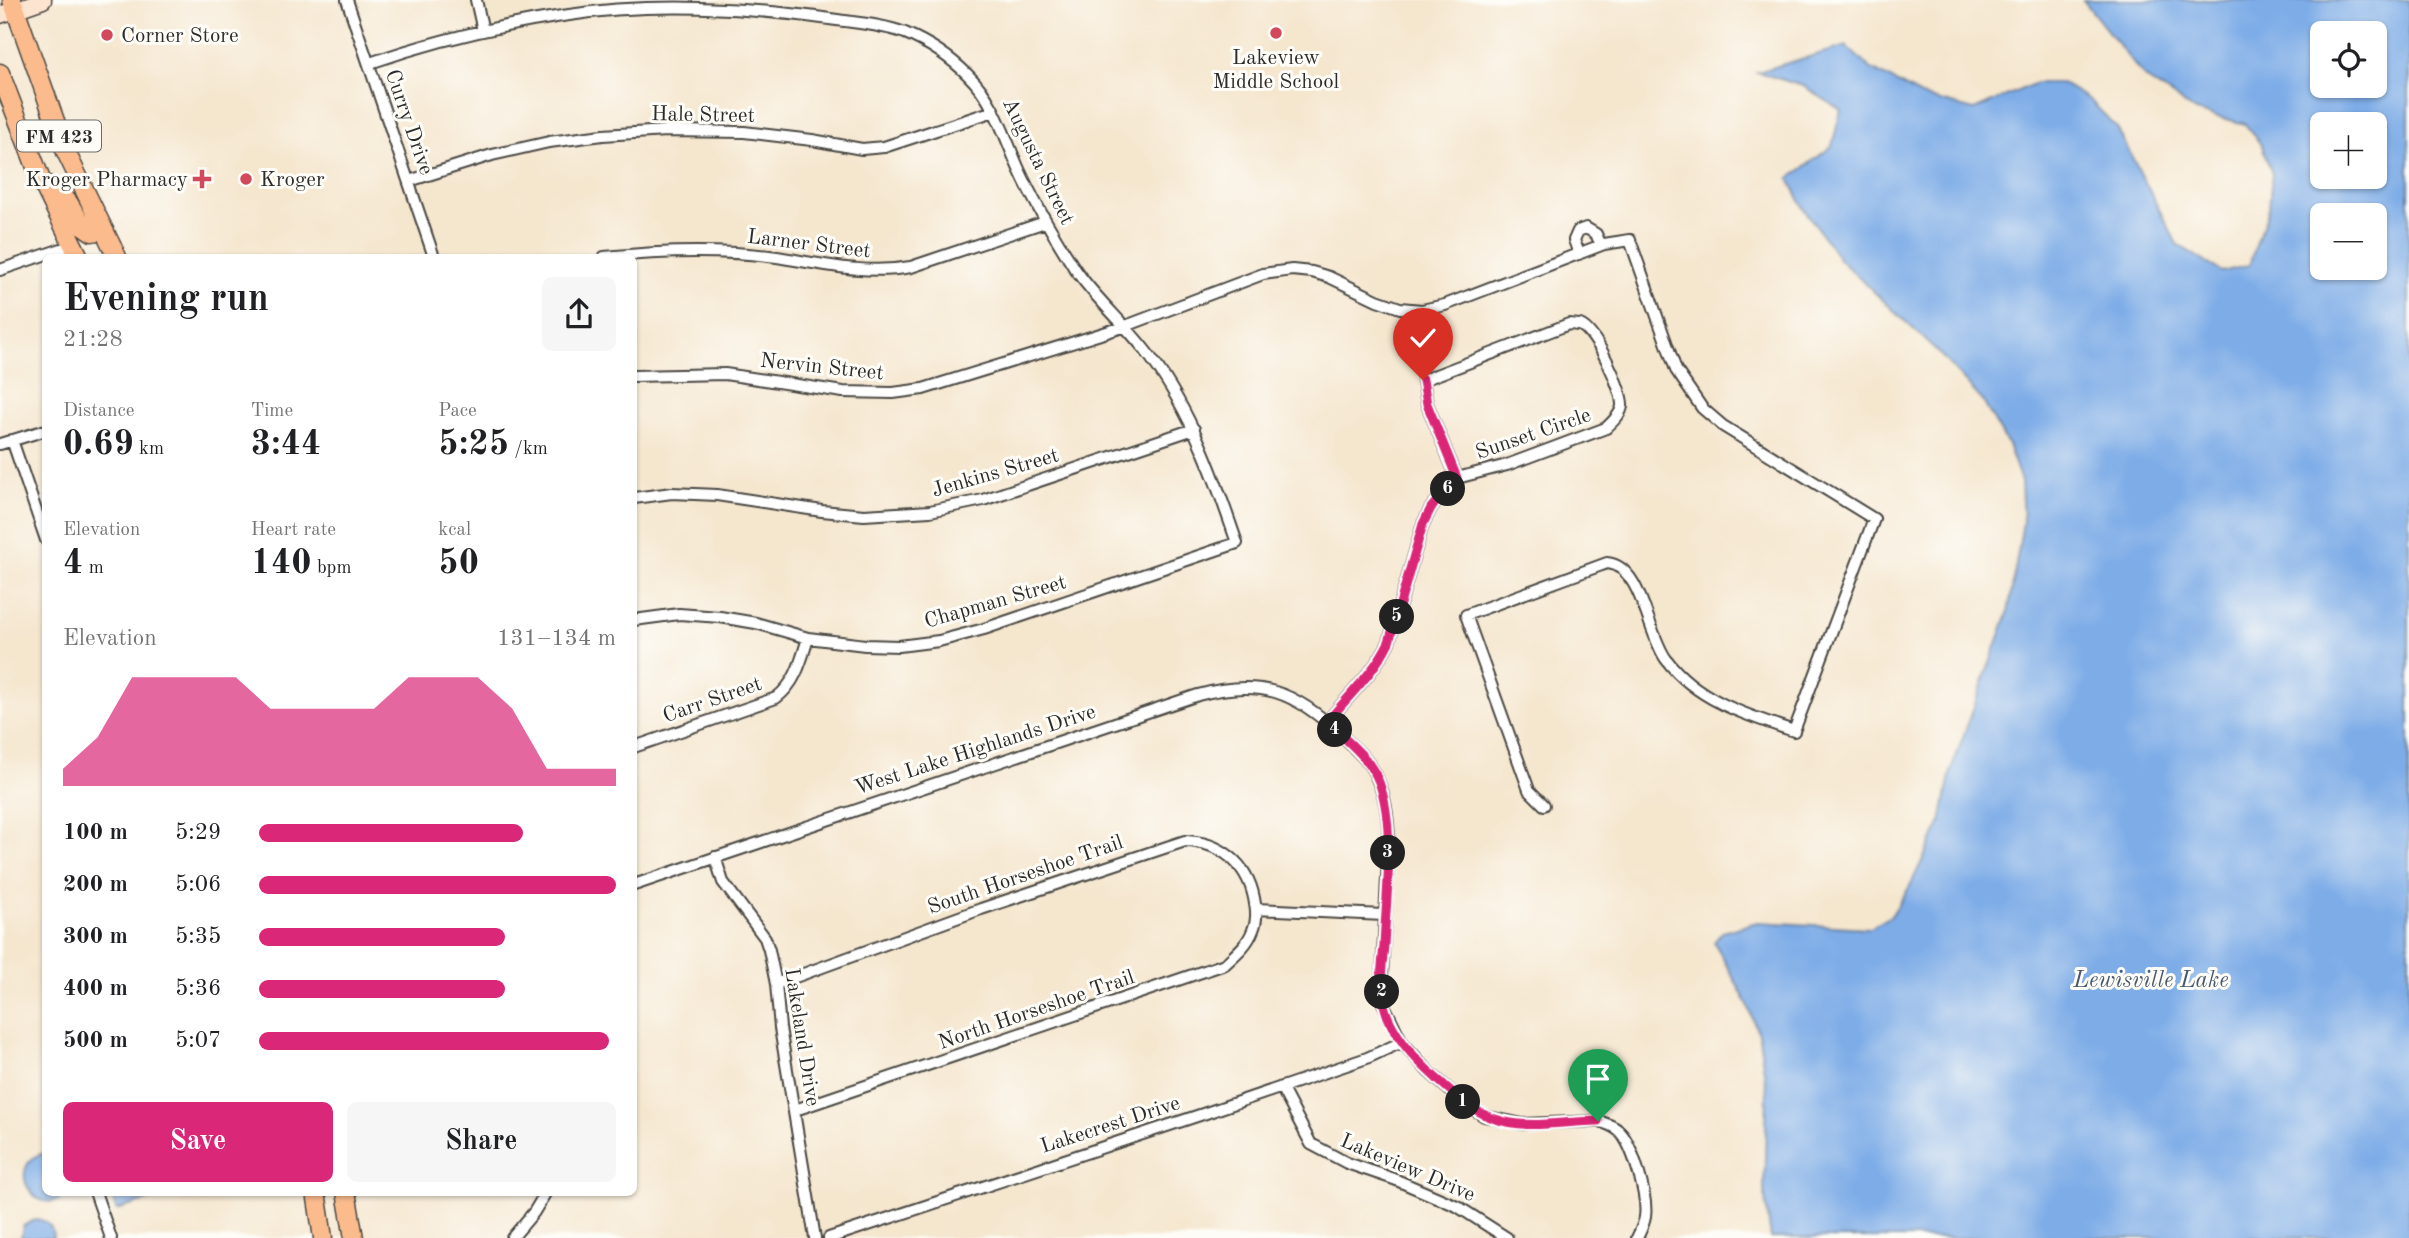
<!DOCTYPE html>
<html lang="en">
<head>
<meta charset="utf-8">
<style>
	body { margin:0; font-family:"Old Standard TT",serif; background:#f6f6f6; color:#202124; height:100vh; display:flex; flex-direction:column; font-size:26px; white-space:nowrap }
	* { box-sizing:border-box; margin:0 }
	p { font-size:23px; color:#757577 }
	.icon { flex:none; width:38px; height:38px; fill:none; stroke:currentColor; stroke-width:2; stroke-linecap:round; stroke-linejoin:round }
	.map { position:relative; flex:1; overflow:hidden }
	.panel { position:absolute; left:42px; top:254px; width:595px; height:942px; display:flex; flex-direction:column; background:#fff; border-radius:10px; box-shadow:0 2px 5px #0004 }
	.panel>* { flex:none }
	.tools { position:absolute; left:2310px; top:21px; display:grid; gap:14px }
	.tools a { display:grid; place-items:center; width:77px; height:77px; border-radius:10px; background:#fff; box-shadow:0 2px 5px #0004; font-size:35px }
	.pin { position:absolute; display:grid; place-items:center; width:60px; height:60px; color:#fff; margin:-72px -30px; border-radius:50% 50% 50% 0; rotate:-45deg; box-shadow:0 0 7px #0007 }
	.pin .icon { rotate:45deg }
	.km { position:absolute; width:35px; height:35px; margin:-18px; border-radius:50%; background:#222; color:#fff; font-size:19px; line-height:35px; text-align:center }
	.round { display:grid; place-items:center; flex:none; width:74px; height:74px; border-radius:10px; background:#f6f6f6 }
	.overview { display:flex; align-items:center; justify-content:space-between; height:119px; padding:0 21px }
	h1 { font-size:38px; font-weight:700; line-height:52px }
	.stats { display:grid; grid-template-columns:repeat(3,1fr); gap:10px; height:119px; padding:7px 21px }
	.stats div { display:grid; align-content:center }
	.stats b { font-size:35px; font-weight:700 }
	.stats small { font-size:19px; font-weight:400 }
	.stats p { font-size:19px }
	.chart { height:196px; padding:14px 21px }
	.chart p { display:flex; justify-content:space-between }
	.chart svg { width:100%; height:126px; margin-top:7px; fill:#db2777; opacity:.7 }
	.action { display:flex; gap:14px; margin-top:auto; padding:14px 21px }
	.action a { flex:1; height:80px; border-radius:10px; background:#db2777; color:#fff; font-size:28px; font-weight:700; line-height:80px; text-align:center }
	.action a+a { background:#f6f6f6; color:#202124 }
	ul { padding:0 21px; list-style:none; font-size:23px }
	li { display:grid; grid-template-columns:112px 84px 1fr; align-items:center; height:52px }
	li i { height:18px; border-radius:9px; background:#db2777 }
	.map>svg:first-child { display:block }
	.water { fill:#7dace7; stroke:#546c89; stroke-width:2; fill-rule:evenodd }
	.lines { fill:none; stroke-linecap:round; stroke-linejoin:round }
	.street-casing { stroke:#494743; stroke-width:14 }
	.secondary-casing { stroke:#494743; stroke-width:19 }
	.primary-casing { stroke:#494743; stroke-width:21 }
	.street { stroke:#fff; stroke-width:10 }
	.secondary { stroke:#fde4d1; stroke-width:16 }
	.primary { stroke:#fbbb8d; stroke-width:18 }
	.route-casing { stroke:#fff; stroke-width:14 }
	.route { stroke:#db2777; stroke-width:9 }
	.poi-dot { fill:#d1495b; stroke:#fdfcf7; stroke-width:2.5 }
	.labels { text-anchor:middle; stroke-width:6; stroke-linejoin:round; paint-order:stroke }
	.shield { fill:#fdfcf7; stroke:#6a6a68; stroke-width:2 }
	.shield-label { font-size:19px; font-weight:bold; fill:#2b2b2b }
	.poi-label { font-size:21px; fill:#2b2b2b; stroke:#fdfcf7; text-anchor:start }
	.street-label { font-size:21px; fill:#2b2b2b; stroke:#fdfcf7 }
	.water-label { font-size:23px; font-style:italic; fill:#48586d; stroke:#fdfcf7 }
</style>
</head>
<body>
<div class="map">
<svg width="2409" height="1238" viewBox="0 0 2409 1238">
	<rect width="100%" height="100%" fill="#fdfcf7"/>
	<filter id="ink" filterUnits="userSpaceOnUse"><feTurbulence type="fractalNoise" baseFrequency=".0143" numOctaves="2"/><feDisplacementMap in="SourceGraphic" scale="14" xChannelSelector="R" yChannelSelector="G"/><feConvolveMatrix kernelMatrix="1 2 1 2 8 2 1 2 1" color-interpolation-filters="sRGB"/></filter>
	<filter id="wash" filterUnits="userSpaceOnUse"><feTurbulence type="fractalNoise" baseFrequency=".00686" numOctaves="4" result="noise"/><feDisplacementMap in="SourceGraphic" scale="28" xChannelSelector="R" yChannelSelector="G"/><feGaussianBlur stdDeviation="1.57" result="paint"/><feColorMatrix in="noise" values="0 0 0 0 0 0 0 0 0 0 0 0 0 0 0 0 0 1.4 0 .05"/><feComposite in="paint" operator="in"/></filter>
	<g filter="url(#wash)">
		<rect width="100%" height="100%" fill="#f5e6ce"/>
		<!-- water -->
		<path class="water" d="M2083 0H2409V1238H1771L1764 1191 1767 1092 1759 1037 1747 1003 1714 942 1722 932 1757 922 1870 928 1891 916 1910 886 1941 822 1951 770 2008 613 2023 522 2021 481 2008 445 1982 400 1936 350 1840 260 1804 209 1789 179 1832 146 1841 110 1803 86 1757 72 1846 46 1870 68 1921 96 1974 110 2036 83H2061L2090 100 2117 128 2177 244 2222 272 2249 265 2269 208 2272 174 2262 146 2245 124 2195 111 2144 77ZM2375 33V86H2322V33ZM2375 124V177H2322V124ZM2322 215H2375V268H2322Z
			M45 1153 46 1192H69C38 1225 1 1164 45 1153Z
			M112 1192H175L117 1210Z
			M37 1219C48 1221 53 1227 53 1238H21L23 1226Z"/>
	</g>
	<g filter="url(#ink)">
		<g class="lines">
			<defs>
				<path id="street" d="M347 0 434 257
					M476 0 483 31
					M370 63C432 41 497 26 562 16 649 2 750 7 837 20 859 23 884 25 905 33 929 43 950 57 968 75 994 100 1004 135 1018 167 1034 203 1054 236 1075 269 1097 301 1128 326 1151 358 1192 413 1215 478 1237 543L984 629 939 641 899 646 865 645 808 638 756 623 720 617 679 614 634 620
					M409 181 492 155 549 142 603 135 666 131 744 132 812 140 862 149 884 147 994 111
					M1579 254 1574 240 1578 231 1586 228 1596 234 1601 245
					M604 257C662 251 719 249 777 257 822 264 865 275 911 267L1045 222
					M0 270 73 245
					M1569 324C1570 324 1579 325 1580 325 1596 331 1623 390 1622 406 1621 415 1612 422 1606 428L1507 465 1457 478 1427 404 1423 380Z
					M634 376 725 374 843 392 893 393 923 389 1123 327 1263 274 1292 270 1312 272 1329 277 1377 300 1400 308 1422 310 1445 305 1604 244 1630 240 1676 370 1702 408 1723 426 1874 519 1794 731C1748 716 1696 700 1666 659 1647 633 1642 566 1607 563L1466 615 1529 790 1544 805
					M12 440 46 540
					M0 444 46 430
					M634 498 672 493 717 495 822 511 864 515 930 511 983 500 1194 429
					M1327 722C1349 695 1374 673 1389 642L1423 524 1431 508 1457 478
					M634 747 776 698C796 683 801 661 808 638
					M715 857 723 882 765 938 769 950 776 984 780 1028 815 1238
					M634 885 1198 695C1260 678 1295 691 1341 735 1353 747 1369 760 1376 776 1386 796 1388 819 1389 840L1382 975 1383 1003 1402 1042 1428 1071 1464 1103 1484 1116 1523 1124 1598 1121C1605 1123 1612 1125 1618 1130 1633 1143 1648 1198 1645 1217 1644 1224 1640 1232 1637 1238
					M1256 909 1384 915
					M776 984 981 909 1185 841C1220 842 1247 863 1254 898 1256 909 1258 919 1253 930 1248 944 1236 954 1225 964L795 1110
					M1281 1087 1311 1144 1347 1163 1394 1179 1457 1206 1507 1238
					M95 1192 111 1238
					M512 1238 534 1212 546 1192
					M829 1238 1206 1113 1367 1058 1402 1042"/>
				<path id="secondary" d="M0 15 43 0"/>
				<path id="primary" d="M12 0 66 152 117 257
					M0 73 41 180 79 257
					M46 184 68 202 82 225 92 232 104 230
					M316 1192 323 1238
					M346 1192 354 1238"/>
			</defs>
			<!-- street casing -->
			<use href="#street" class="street-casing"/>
			<!-- secondary casing -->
			<use href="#secondary" class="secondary-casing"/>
			<!-- primary casing -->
			<use href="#primary" class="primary-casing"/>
			<!-- street -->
			<use href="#street" class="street"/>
			<!-- secondary -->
			<use href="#secondary" class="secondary"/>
			<!-- primary -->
			<use href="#primary" class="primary"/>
		</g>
	</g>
	<g class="lines" filter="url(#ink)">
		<defs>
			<path id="route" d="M1423 380 1427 404 1457 478 1431 508 1423 524 1389 642C1374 673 1349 695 1327 722 1345 739 1370 758 1379 782 1396 829 1386 897 1384 946 1382 965 1379 987 1384 1005 1391 1034 1415 1059 1436 1078 1457 1096 1474 1114 1502 1121 1532 1129 1567 1121 1598 1121"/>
		</defs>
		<!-- route casing -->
		<use href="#route" class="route-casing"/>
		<!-- route -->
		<use href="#route" class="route"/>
	</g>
	<!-- markers -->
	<g class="poi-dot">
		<circle cx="1276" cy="33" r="7"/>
		<circle cx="107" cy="35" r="7"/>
		<path d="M198.5 168.5h7v7h7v7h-7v7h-7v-7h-7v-7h7z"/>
		<circle cx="246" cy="179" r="7"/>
	</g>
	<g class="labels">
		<!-- shield labels -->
		<rect class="shield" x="17" y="120.5" width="84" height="31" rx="5"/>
		<g class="shield-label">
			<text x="59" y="143">FM 423</text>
		</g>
		<!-- poi labels -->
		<g class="poi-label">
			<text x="121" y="42">Corner Store</text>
			<text x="1276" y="64" text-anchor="middle">Lakeview<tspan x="1276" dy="24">Middle School</tspan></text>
			<text x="188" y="186" text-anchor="end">Kroger Pharmacy</text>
			<text x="260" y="186">Kroger</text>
		</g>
		<!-- street labels -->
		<g class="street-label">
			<text transform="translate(703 114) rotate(1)" y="7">Hale Street</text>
			<text transform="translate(410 122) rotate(71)" y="7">Curry Drive</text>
			<text transform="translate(1039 161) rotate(64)" y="7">Augusta Street</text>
			<text transform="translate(809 243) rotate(7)" y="7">Larner Street</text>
			<text transform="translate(822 366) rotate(6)" y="7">Nervin Street</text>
			<text transform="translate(1533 433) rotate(-19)" y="7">Sunset Circle</text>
			<text transform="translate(995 472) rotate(-16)" y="7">Jenkins Street</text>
			<text transform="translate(995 601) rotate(-16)" y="7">Chapman Street</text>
			<text transform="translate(712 699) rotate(-19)" y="7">Carr Street</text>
			<text transform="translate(975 749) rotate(-18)" y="7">West Lake Highlands Drive</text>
			<text transform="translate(1025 874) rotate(-19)" y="7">South Horseshoe Trail</text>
			<text transform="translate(1036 1009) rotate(-19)" y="7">North Horseshoe Trail</text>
			<text transform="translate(803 1037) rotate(81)" y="7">Lakeland Drive</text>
			<text transform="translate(1110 1124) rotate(-18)" y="7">Lakecrest Drive</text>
			<text transform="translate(1408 1167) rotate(23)" y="7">Lakeview Drive</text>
		</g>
		<!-- water labels -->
		<g class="water-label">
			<text x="2151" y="987">Lewisville Lake</text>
		</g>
	</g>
</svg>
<div class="tools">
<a><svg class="icon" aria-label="locate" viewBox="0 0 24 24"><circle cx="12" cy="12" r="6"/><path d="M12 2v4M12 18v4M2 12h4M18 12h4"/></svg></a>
<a>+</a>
<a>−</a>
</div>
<div class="pin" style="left:1598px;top:1121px;background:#1e9e55"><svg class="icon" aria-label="arrive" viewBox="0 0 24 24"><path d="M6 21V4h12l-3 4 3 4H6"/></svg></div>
<div class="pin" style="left:1423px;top:380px;background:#d93025"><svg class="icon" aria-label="check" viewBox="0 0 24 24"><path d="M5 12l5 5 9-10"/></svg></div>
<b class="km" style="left:1463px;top:1102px">1</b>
<b class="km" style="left:1382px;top:992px">2</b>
<b class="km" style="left:1388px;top:853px">3</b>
<b class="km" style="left:1335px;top:730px">4</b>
<b class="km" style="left:1397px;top:617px">5</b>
<b class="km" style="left:1448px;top:489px">6</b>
<section class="panel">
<div class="overview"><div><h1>Evening run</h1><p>21:28</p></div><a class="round"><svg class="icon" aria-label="share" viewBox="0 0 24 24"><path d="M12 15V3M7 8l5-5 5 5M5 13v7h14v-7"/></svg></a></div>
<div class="stats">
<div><p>Distance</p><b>0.69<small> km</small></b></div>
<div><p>Time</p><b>3:44</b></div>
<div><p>Pace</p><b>5:25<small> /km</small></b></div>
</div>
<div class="stats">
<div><p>Elevation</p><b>4<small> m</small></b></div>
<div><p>Heart rate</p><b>140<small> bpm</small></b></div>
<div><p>kcal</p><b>50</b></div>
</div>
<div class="chart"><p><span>Elevation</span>131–134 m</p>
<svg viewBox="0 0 160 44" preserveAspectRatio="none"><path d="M0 44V38L10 27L20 6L30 6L40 6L50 6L60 17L70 17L80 17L90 17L100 6L110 6L120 6L130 17L140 38L150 38L160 38V44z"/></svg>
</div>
<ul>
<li><b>100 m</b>5:29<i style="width:74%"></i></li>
<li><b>200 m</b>5:06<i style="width:100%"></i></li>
<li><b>300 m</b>5:35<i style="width:69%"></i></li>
<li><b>400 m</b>5:36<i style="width:69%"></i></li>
<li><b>500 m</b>5:07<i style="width:98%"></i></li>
</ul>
<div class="action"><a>Save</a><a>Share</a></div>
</section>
</div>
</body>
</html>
